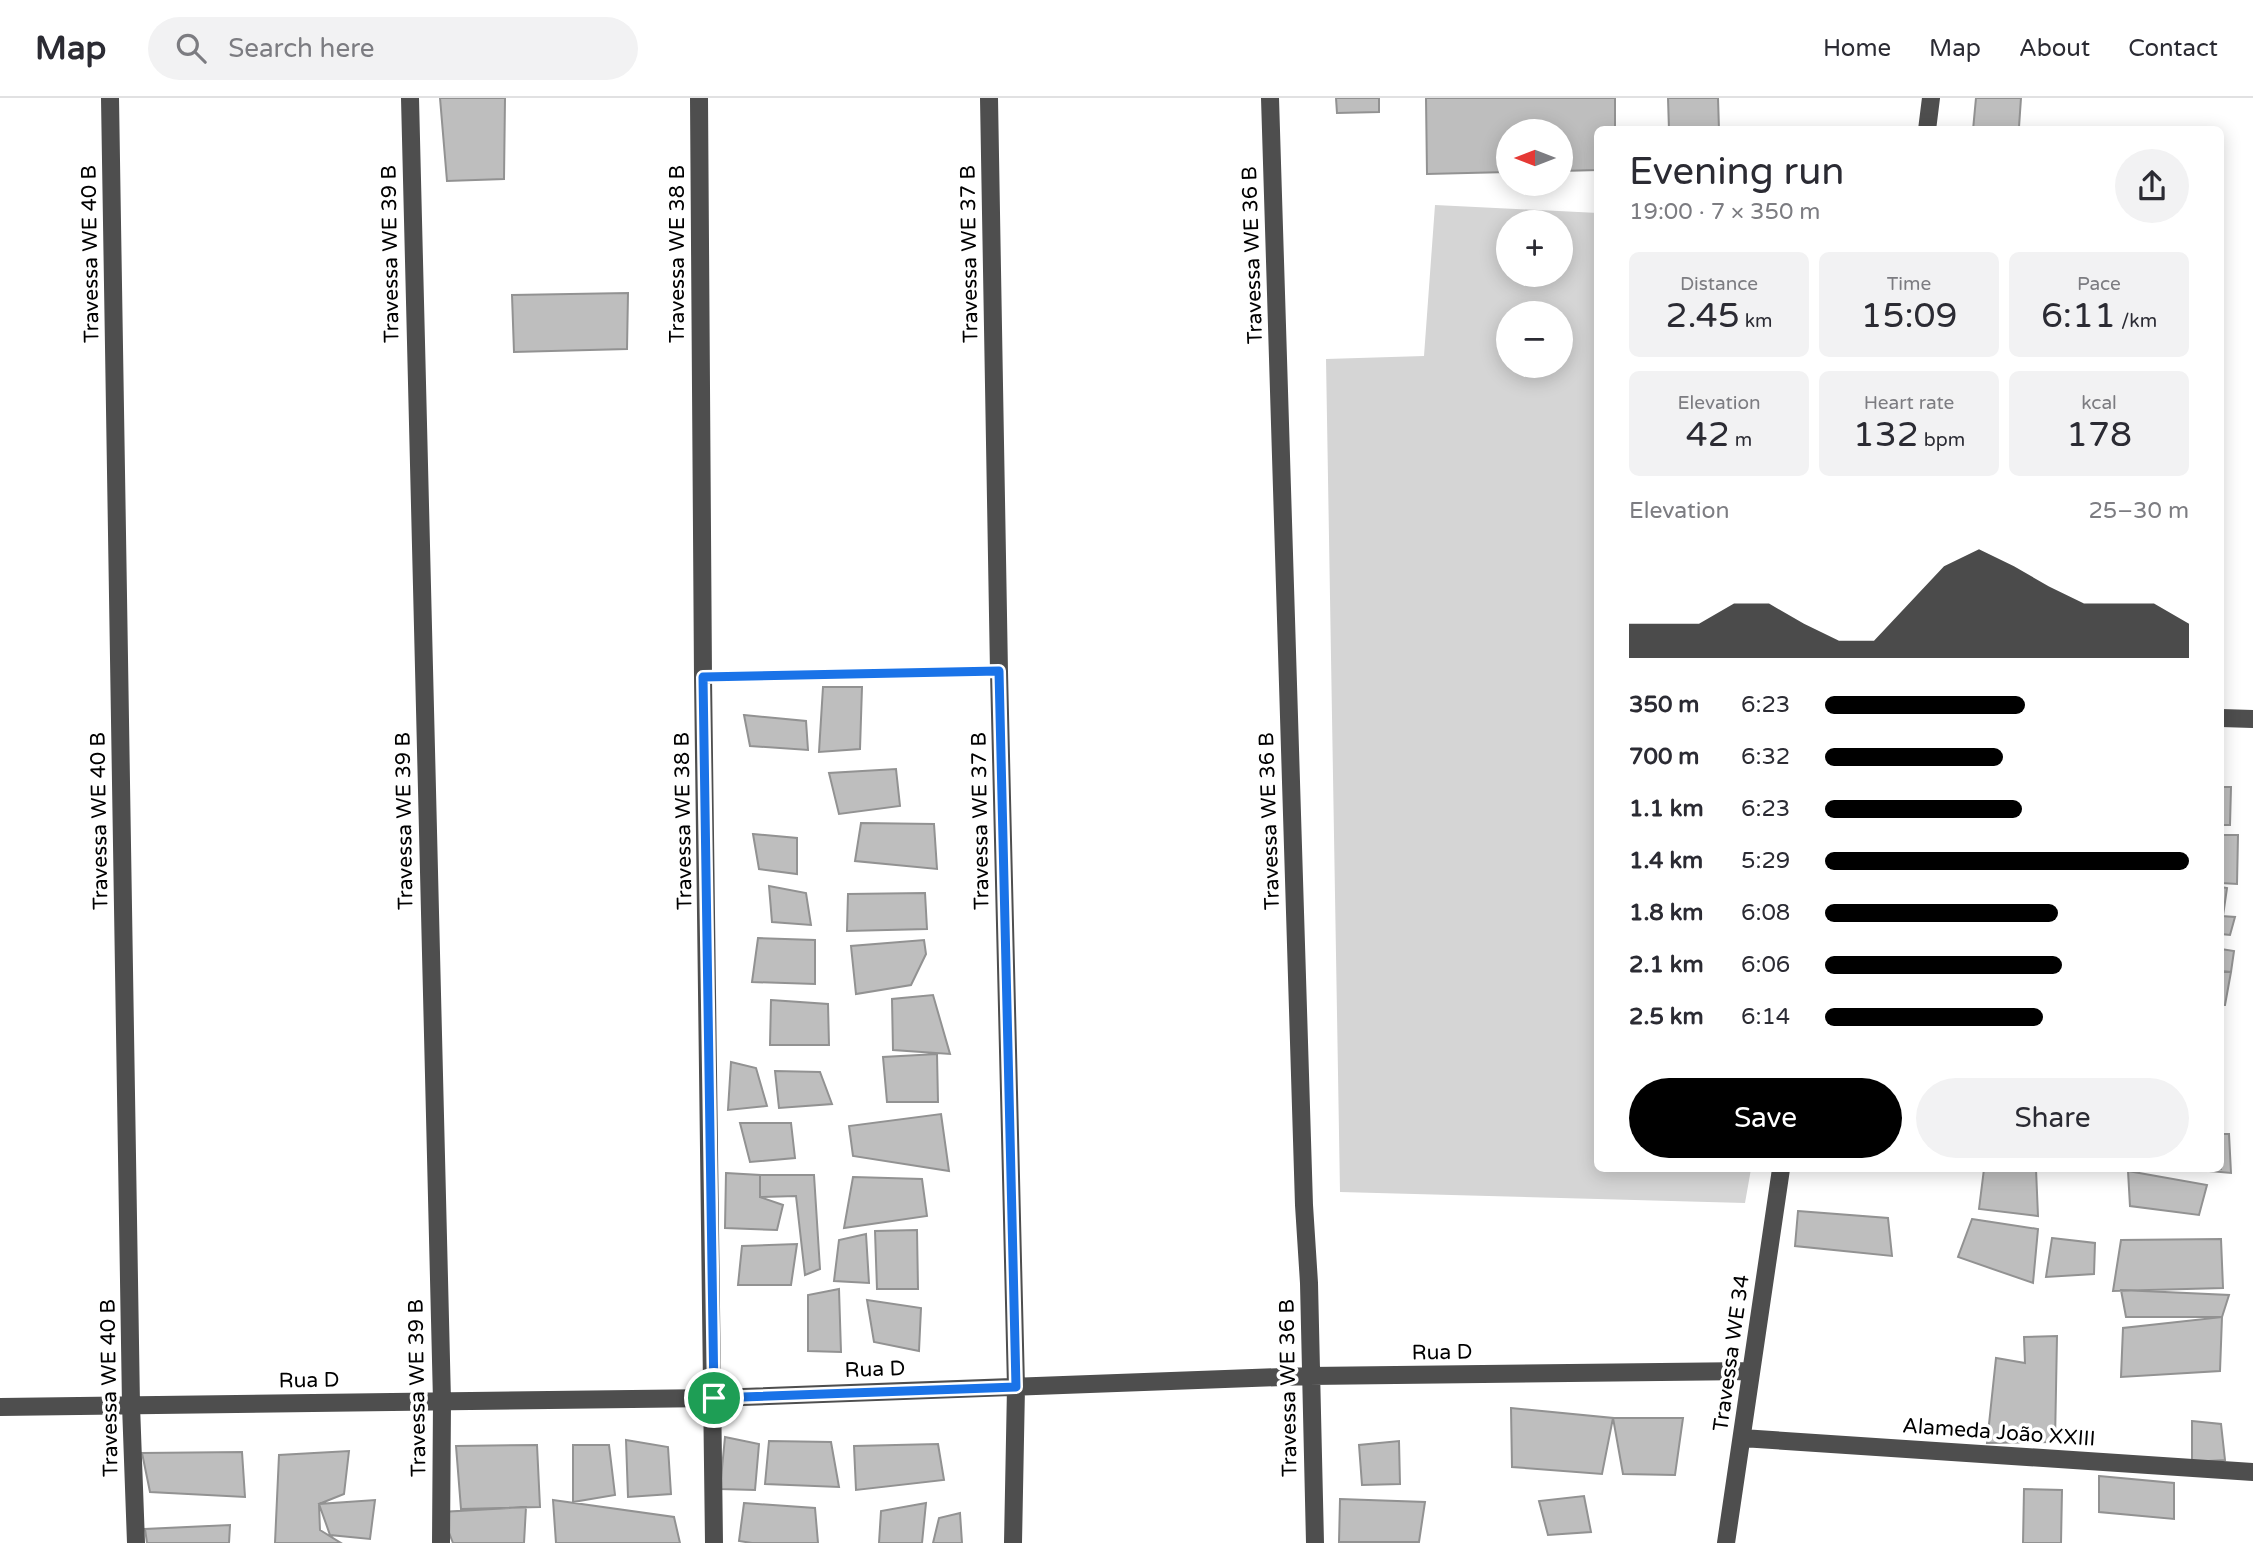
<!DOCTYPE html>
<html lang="en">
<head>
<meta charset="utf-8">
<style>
	body { margin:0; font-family:"Varela Round",sans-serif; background:#f2f2f3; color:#2b2b33; height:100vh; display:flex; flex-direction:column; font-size:26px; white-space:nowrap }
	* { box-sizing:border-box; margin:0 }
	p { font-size:23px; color:#7c7c81 }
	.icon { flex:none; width:38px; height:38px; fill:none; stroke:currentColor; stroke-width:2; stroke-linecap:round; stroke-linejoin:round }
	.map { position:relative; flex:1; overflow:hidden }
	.drawer { position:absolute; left:1594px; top:28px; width:630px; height:1046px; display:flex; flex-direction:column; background:#fff; border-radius:10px; box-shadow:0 4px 18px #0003 }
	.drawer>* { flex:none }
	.needle { width:46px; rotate:270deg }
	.tools { position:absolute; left:1496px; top:21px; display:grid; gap:14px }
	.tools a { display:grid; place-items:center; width:77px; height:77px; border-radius:50%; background:#fff; box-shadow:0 4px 18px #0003; font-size:35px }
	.pin { position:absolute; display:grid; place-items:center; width:60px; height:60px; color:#fff; margin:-30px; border:4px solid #fff; border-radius:50%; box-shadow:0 2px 7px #0007 }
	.round { display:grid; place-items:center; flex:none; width:74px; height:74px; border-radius:37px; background:#f2f2f3 }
	.headline { display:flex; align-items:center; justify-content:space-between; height:119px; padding:0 35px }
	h1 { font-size:38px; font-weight:600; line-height:52px }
	.stats { display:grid; grid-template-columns:repeat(3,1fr); gap:10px; height:119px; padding:7px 35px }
	.stats div { display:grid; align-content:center; border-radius:10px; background:#f2f2f3; text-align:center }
	.stats b { font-size:35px; font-weight:600 }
	.stats small { font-size:19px; font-weight:400 }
	.stats p { font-size:19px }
	.chart { height:196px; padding:14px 35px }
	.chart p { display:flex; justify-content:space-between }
	.chart svg { width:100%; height:126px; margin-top:7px; fill:#000; opacity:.7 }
	.primary-button { display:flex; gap:14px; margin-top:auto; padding:14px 35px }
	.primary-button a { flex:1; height:80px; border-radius:42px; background:#000; color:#fff; font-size:28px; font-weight:600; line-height:80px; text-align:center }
	.primary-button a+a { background:#f2f2f3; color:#2b2b33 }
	ul { padding:0 35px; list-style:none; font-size:23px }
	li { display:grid; grid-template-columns:112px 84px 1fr; align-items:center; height:52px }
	li i { height:18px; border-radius:9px; background:#000 }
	header { display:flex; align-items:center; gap:42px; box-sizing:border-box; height:98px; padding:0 35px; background:#fff; border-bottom:2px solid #e1e1e2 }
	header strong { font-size:33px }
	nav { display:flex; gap:38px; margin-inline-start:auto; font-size:24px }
	.search { width:490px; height:63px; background:#f2f2f3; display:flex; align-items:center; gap:18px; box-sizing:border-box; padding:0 24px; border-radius:38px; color:#7c7c81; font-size:26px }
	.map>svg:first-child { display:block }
	.green { fill:#d5d5d5; fill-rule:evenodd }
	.building { fill:#bebebe; stroke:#929292; stroke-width:2 }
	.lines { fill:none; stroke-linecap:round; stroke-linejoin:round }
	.path { stroke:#707070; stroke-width:4.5; stroke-dasharray:2 3.5; stroke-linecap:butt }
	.minor { stroke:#4e4e4e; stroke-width:18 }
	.route-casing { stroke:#fff; stroke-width:14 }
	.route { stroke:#1a73e8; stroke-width:9 }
	.labels { text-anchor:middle; stroke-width:7; stroke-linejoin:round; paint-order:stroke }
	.street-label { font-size:21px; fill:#000; stroke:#fff }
</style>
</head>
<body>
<header>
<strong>Map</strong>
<div class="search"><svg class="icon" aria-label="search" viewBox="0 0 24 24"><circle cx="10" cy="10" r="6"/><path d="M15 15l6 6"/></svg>Search here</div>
<nav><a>Home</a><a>Map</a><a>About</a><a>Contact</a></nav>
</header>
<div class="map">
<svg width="2253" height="1445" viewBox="0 0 2253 1445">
	<rect width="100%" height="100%" fill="#fff"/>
	<!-- green -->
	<path class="green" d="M1435 107 1598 115V1071H1751L1745 1105 1340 1094 1326 261 1424 258ZM1508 124H1561V177H1508ZM1508 215H1561V268H1508Z"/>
	<!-- building -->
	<path class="building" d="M440 0H505L504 81 447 83Z
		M1336 0H1379V14L1337 15Z
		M1426 0H1615V32H1598V72L1561 73V33H1508V74L1427 76Z
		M1668 0H1718L1719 32H1669Z
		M1976 0H2021L2019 29 1973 32Z
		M628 195 627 251 514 254 512 197Z
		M823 589H862L860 651 819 654Z
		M744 617 806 623 808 652 750 648Z
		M896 671 900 708 839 716 829 675Z
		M2221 689H2231L2230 727H2221Z
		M861 725 934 726 937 771 855 763Z
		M753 736 797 740V776L759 771Z
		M2221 737H2238L2237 786 2221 785Z
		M769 788 806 795 811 827 772 824Z
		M2221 789 2227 790 2223 818H2221Z
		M925 795 927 831 847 833 848 796Z
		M2221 818 2235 819 2230 837 2221 836Z
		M758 840 815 842V886L752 884Z
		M924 842 926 856 911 887 856 896 851 848Z
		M2221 851 2234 853 2231 874 2221 873Z
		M2221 874H2231L2225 907H2221Z
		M933 897 950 956 893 952 892 901Z
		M771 902 828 906 829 947H770Z
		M937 956 938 1004H887L883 959Z
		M731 964 756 970 767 1008 728 1012Z
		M775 973 820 974 832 1006 779 1010Z
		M941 1016 949 1073 853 1058 849 1028Z
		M740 1025H791L795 1060 750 1064Z
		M2221 1036H2229L2231 1075 2186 1071H2221Z
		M1984 1071H2036L2038 1118 1979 1111Z
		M2128 1073 2207 1087 2199 1117 2130 1108Z
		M726 1075 760 1077V1099L783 1107 777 1132 725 1130Z
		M760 1077H814L820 1171 805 1177 796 1098 760 1099Z
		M853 1079 922 1081 927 1118 844 1130Z
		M1798 1113 1888 1120 1892 1158 1795 1148Z
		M1972 1121 2038 1131 2033 1185 1958 1159Z
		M917 1132 918 1191H877L875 1133Z
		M866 1136 869 1185 834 1183 839 1142Z
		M2052 1140 2095 1145 2094 1176 2046 1179Z
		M2221 1141 2223 1190 2113 1193 2121 1142Z
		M797 1146 791 1187H738L742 1148Z
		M839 1191 841 1254 808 1253V1197Z
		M2121 1192 2229 1197 2222 1219H2126Z
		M867 1202 921 1210 919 1253 874 1244Z
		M2222 1219 2220 1273 2121 1279 2123 1230Z
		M2057 1238 2055 1344 1987 1345 1996 1260 2025 1265 2024 1239Z
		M1511 1310 1613 1320 1602 1376 1512 1369Z
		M1613 1320H1683L1675 1377 1623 1376Z
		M2192 1323 2221 1326 2225 1362 2192 1364Z
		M725 1339 759 1346 755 1392 720 1391Z
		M626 1342 668 1349 671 1396 628 1399Z
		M769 1343 831 1344 839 1389 765 1386Z
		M1399 1343 1400 1386 1362 1387 1359 1347Z
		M938 1346 944 1382 856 1392 854 1348Z
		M537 1347 540 1409 461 1411 456 1348Z
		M573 1347H609L615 1397 573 1404Z
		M349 1353 344 1396 319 1406 320 1432 341 1445H275L279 1357Z
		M242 1354 245 1399 150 1394 142 1355Z
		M2099 1378 2174 1385V1421L2099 1414Z
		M2024 1391 2062 1392 2061 1445H2023Z
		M1584 1398 1591 1434 1548 1437 1539 1403Z
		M1340 1401 1425 1404 1419 1444H1339Z
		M375 1402 370 1441 330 1437 319 1406Z
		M553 1402 674 1419 680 1445H556Z
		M744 1405 815 1410 818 1445H752L739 1443Z
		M926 1405 922 1445H879L881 1413Z
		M526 1409 524 1445H453L441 1414Z
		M960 1415 962 1445H933L939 1420Z
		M230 1427 229 1445H147L145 1431Z"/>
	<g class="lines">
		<!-- path -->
		<path class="path" d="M732 579 972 574"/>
		<!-- minor -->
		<path class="minor" d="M110 0 131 1307 136 1445
			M410 0 442 1303 441 1445
			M699 0 703 579 714 1445
			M989 0 999 574 1016 1289 1013 1445
			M1270 0 1304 1107 1309 1185 1315 1445
			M1927 32 1931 0
			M2221 620 2253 621
			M0 1309 714 1300 1309 1278 1751 1273
			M1742 1340 2253 1374
			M1726 1445 1781 1071"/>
	</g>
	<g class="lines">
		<defs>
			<path id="route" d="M999 573 1016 1289 714 1300 703 579Z"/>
		</defs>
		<!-- route casing -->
		<use href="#route" class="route-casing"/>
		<!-- route -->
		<use href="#route" class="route"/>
	</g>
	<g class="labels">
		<!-- street labels -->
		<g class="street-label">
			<text transform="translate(90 156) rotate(-91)" y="7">Travessa WE 40 B</text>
			<text transform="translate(390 156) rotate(-91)" y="7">Travessa WE 39 B</text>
			<text transform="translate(677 156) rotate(-90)" y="7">Travessa WE 38 B</text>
			<text transform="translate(969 156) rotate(-91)" y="7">Travessa WE 37 B</text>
			<text transform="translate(1252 157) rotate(-92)" y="7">Travessa WE 36 B</text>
			<text transform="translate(99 723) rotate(-91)" y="7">Travessa WE 40 B</text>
			<text transform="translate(404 723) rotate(-91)" y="7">Travessa WE 39 B</text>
			<text transform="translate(683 723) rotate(-91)" y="7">Travessa WE 38 B</text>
			<text transform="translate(980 723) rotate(-91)" y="7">Travessa WE 37 B</text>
			<text transform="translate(1269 723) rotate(-92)" y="7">Travessa WE 36 B</text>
			<text transform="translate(1442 1254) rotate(-1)" y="7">Rua D</text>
			<text transform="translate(1731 1255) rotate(-82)" y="7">Travessa WE 34</text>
			<text transform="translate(875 1271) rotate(-2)" y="7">Rua D</text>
			<text transform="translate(309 1282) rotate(-1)" y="7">Rua D</text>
			<text transform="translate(109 1290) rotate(-91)" y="7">Travessa WE 40 B</text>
			<text transform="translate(417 1290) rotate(-91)" y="7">Travessa WE 39 B</text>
			<text transform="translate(1288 1290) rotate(-91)" y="7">Travessa WE 36 B</text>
			<text transform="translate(1999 1334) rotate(4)" y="7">Alameda João XXIII</text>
		</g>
	</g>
</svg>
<div class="tools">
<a><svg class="needle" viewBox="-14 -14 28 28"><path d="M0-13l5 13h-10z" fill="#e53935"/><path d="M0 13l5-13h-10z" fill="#7c7c81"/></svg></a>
<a>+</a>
<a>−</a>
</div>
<div class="pin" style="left:714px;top:1300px;background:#1e9e55"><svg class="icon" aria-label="arrive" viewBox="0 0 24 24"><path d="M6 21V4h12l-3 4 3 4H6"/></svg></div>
<section class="drawer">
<div class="headline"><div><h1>Evening run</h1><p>19:00 · 7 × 350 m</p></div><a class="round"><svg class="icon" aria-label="share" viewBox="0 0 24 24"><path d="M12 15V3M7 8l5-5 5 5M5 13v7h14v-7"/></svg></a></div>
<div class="stats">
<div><p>Distance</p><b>2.45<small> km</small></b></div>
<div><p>Time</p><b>15:09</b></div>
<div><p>Pace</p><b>6:11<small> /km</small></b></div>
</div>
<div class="stats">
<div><p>Elevation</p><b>42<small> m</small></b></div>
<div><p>Heart rate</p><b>132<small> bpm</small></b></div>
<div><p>kcal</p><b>178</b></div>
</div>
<div class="chart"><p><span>Elevation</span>25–30 m</p>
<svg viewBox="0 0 160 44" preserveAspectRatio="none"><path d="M0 44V32L10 32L20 32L30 25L40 25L50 32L60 38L70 38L80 25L90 12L100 6L110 12L120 19L130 25L140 25L150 25L160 32V44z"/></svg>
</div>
<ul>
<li><b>350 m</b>6:23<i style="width:55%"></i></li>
<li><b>700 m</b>6:32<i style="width:49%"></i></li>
<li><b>1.1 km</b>6:23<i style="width:54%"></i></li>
<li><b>1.4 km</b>5:29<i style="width:100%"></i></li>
<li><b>1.8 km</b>6:08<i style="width:64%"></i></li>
<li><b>2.1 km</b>6:06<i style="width:65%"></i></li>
<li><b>2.5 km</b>6:14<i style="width:60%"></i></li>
</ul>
<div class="primary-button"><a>Save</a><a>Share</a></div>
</section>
</div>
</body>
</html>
